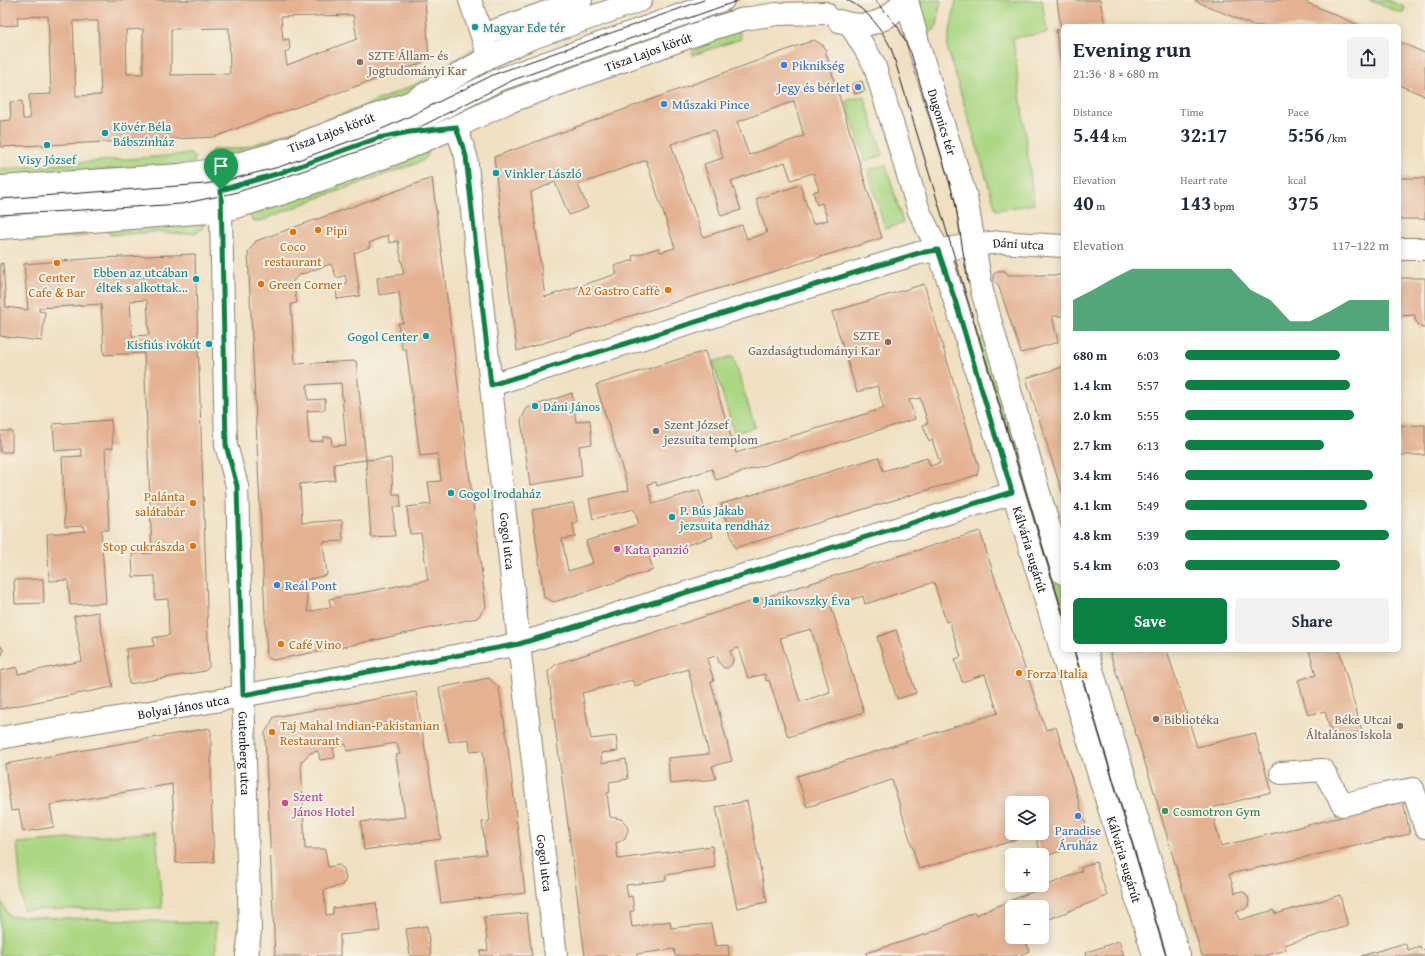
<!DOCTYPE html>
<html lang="en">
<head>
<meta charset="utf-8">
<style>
	body { margin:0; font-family:"Gentium Book Plus",serif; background:#f2f2f3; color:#1f2937; height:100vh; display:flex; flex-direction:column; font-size:15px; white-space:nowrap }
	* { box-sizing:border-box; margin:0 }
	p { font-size:13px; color:#747a83 }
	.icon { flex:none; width:22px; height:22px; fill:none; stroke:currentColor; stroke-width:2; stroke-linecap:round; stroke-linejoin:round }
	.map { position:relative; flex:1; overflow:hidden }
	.drawer { position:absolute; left:1061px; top:24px; width:340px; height:628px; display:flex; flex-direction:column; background:#fff; border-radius:6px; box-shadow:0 2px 10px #0003 }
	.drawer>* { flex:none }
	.controls { position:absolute; left:1005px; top:796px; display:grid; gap:8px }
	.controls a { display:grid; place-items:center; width:44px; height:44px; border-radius:6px; background:#fff; box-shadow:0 2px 10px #0003; font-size:20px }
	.pin { position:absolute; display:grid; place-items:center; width:34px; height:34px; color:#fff; margin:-41px -17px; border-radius:50% 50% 50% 0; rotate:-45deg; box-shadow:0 0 4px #0007 }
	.pin .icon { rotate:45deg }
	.round { display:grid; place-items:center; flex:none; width:42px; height:42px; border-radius:6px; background:#f2f2f3 }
	.headline { display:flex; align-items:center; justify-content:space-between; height:68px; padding:0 12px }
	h1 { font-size:22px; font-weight:600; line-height:30px }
	.figures { display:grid; grid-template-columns:repeat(3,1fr); gap:6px; height:68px; padding:4px 12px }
	.figures div { display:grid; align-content:center }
	.figures b { font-size:20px; font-weight:600 }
	.figures small { font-size:11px; font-weight:400 }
	.figures p { font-size:11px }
	.chart { height:112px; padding:8px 12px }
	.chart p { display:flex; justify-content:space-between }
	.chart svg { width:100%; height:72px; margin-top:4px; fill:#0b8043; opacity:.7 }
	.cta { display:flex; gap:8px; margin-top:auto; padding:8px 12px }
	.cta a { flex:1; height:46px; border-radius:6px; background:#0b8043; color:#fff; font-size:16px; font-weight:600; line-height:46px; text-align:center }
	.cta a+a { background:#f2f2f3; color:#1f2937 }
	ul { padding:0 12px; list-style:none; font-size:13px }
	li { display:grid; grid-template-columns:64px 48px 1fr; align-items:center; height:30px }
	li i { height:10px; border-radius:5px; background:#0b8043 }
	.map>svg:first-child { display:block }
	.green { fill:#abd783; stroke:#647a50 }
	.building { fill:#e4b191; fill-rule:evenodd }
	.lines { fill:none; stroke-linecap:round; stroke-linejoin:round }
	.minor-casing { stroke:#867e6e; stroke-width:24 }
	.minor { stroke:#fff; stroke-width:22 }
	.tram { stroke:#1c1c1c; stroke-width:1 }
	.route-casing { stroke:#fff; stroke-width:8 }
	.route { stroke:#0b8043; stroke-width:5 }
	.culture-dot { fill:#0f9aa8; stroke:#f7f3e8; stroke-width:1.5 }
	.education-dot { fill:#8d6e63; stroke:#f7f3e8; stroke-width:1.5 }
	.shop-dot { fill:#3f7fe0; stroke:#f7f3e8; stroke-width:1.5 }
	.food-dot { fill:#e8710a; stroke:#f7f3e8; stroke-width:1.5 }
	.worship-dot { fill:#6b7280; stroke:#f7f3e8; stroke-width:1.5 }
	.hotel-dot { fill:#d1479c; stroke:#f7f3e8; stroke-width:1.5 }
	.leisure-dot { fill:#2e9e5b; stroke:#f7f3e8; stroke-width:1.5 }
	.labels { text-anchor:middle; stroke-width:4; stroke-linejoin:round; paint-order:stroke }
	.culture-label { font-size:13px; fill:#0d838f; stroke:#f7f3e8; text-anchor:start }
	.street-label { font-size:13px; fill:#1c1c1c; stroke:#f7f3e8 }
	.education-label { font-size:13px; fill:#785e54; stroke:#f7f3e8; text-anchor:start }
	.shop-label { font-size:13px; fill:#366cbe; stroke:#f7f3e8; text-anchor:start }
	.food-label { font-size:13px; fill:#c56008; stroke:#f7f3e8; text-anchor:start }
	.worship-label { font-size:13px; fill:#5b616d; stroke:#f7f3e8; text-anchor:start }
	.hotel-label { font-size:13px; fill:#b23c85; stroke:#f7f3e8; text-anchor:start }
	.leisure-label { font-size:13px; fill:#27864d; stroke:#f7f3e8; text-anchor:start }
</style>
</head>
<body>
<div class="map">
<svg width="1425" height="956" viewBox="0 0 1425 956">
	<rect width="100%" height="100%" fill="#f7f3e8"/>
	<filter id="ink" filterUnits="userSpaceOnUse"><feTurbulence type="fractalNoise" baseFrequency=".025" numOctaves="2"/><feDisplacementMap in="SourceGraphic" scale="8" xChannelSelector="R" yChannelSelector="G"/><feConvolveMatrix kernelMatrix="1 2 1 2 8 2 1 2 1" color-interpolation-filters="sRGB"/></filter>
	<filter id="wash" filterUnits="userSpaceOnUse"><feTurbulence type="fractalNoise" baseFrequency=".012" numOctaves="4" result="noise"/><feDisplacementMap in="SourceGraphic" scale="16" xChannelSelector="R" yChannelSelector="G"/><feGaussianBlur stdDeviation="0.9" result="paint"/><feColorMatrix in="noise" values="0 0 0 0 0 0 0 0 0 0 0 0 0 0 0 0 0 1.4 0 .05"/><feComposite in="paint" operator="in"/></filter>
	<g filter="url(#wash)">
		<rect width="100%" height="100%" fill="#f0e0c1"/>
		<!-- green -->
		<path class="green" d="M921 0H942C935 12 944 26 928 34L920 8Z
			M956 0H1042L1047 33 1013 38 1034 204 996 210 947 47Z
			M1369 0H1387L1405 7 1403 14Z
			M739 30 741 39 693 55 692 52 715 38Z
			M473 49 479 53 421 90 330 126 214 160 210 155 213 149H240L271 139 359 108 414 85Z
			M864 96 883 155 865 161 846 101Z
			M429 148C428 155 427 159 420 162L313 200 261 221H253L248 213Z
			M191 154 195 158 194 163 0 179V169Z
			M886 165 903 223 885 229 868 170Z
			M200 223 204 225 201 230 195 233 183 234 156 232 110 235 106 230Z
			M87 231V235L84 236 54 238 35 242 27 240 24 236Z
			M986 337 1063 592V631L975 340Z
			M733 356 755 427 734 433 713 362Z
			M1069 650H1081L1173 956H1161Z
			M156 832 162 908 23 910 17 843Z
			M0 899 9 916 216 923V956H0Z"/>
		<g id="blocks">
			<!-- building -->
			<path class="building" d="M0 0H425L429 59 417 65 251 123 215 137 0 147V121L11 120 10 102 22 101 23 119H30L29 95 51 94 48 16 17 17 18 25 0 26ZM353 15 357 39 287 65 285 52 290 50 289 39 283 40 281 17ZM73 21H98L101 95 76 96ZM229 28 230 74 171 75V29ZM143 29V74H127L126 30Z
				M1057 0H1100L1105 26H1063V82L1056 30H1061Z
				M1193 0H1301L1361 26H1254Z
				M814 40 824 46 882 238 517 351 510 298 494 157ZM794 101 804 136 749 155 737 122ZM714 130 723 158 704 164 721 216 741 210 731 181 785 162 791 180 813 173 819 190 813 192 817 205 822 203 828 220 813 224 800 185 756 199 767 233 747 239 742 225 703 237 671 144ZM646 160 675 248 660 252 659 248 632 256 634 260 614 266 617 274 545 297 531 192 555 182 569 215 588 208 578 185Z
				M1399 42 1425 53V96L1399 85Z
				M862 81 865 91 855 94 852 84Z
				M432 178 486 607 477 618 338 648 273 660 267 657 248 252 256 241ZM388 235 389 243 398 241 404 274 377 278 379 295 399 292 403 323H398L402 349H406L420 456 438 454 441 481 428 482 431 504 407 507 410 534 421 533 428 580 329 599 331 607 308 612 306 580 327 575 323 542 343 541 342 520 302 523 300 484 335 480 334 464 366 460 371 537 395 536 393 507H401L400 494H393L391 458 366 460 356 361 295 364 291 304 297 303 293 281 299 275 331 264 337 278 345 275 347 283 336 285 337 299 360 296 354 253 370 247 369 243ZM341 383 346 445 332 446 331 437H323V441L309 442 307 411 325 410V399L308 400 307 385Z
				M1399 178H1425V219H1399Z
				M195 254 209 667 205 671 129 684 126 649 154 646 153 638 169 635 168 599 155 600V576L133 577 132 554 152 553 144 353 104 355 101 304 39 308V311L45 312 42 341 0 336V264L3 263 6 307 28 310 24 264 99 258ZM147 300 149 335 132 336 130 301Z
				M997 271H1005L1008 275H1063V316H1052L1058 342 1021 353 998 284 994 281 993 275Z
				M1399 278H1425V328H1422L1418 324 1415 320V315L1399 316Z
				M924 284 979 467 977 475 735 548 721 504 879 457 883 471 927 458 930 466 940 463 932 440 929 442 923 425 928 423 920 398 909 400 915 419 716 480 712 469 657 486 656 482 648 484 653 504 699 490 713 537 649 556 653 570 554 602 544 597 532 510 573 503 578 522 573 524 575 537 562 539 568 571 593 563 586 541 639 524 634 509 593 519 589 499 629 490 596 385 705 351 736 453 865 414 884 408 877 386 857 392 832 312Z
				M1063 367V495L1026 378Z
				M572 393 576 422 590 420 592 444 579 446 582 476 530 485 521 420 527 408Z
				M111 420 113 448H105L109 530H101L106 603 70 605 68 580 49 581 47 534 85 531 84 526 65 527 62 457 82 456 81 449 55 451 53 424Z
				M1425 425V455H1399V426Z
				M0 431H12V452H0Z
				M980 531 1003 604 1046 730 1056 727 1091 842 1042 857 1035 834 919 869 892 780 807 807 797 776 998 713 985 674 962 682 955 659 961 657 949 621 946 622 934 582 865 604 863 596 831 606 864 712 788 737 769 680 766 681 765 674 748 678 738 648 730 651 733 659 732 664 728 668H724L719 663 717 655 707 659 714 681 711 682 732 761 712 766 716 779 670 784 668 758 709 754 688 669 635 686 632 680 582 693 591 739 616 736 618 751 601 753 602 763 626 759 628 779 609 782 610 792 607 793 610 817 621 819 626 824 628 830 625 838 619 842 616 843 618 859 712 846 715 867 666 875V880L626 885 628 897 632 896 634 911H630L632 927 670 921 671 928 711 924 715 946 728 945 729 956H675L674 949 637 954V956H585L548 672 556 664 621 643 756 600ZM811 629 830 692 800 702 780 638ZM1012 803H1042V833H1012Z
				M43 579 44 603 15 604 14 580Z
				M98 612 113 687 0 709V671L17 667 18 674 82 661 74 616Z
				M896 630 916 693 897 699 877 637Z
				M0 645 3 650 2 655 0 657Z
				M1109 650H1167L1197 747 1255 733 1271 792 1211 808 1221 846 1403 802 1410 834 1229 874 1235 893 1242 891 1247 895 1249 900 1248 906 1245 909 1236 911 1239 920 1274 910 1276 914 1340 895 1348 926 1284 945 1286 950 1264 956H1202L1152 785Z
				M1309 650H1339L1362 731 1333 739 1325 711 1308 715 1298 680 1316 675Z
				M489 678 499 688 508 747 525 893 441 903 435 860 486 854 482 822 490 821 483 750 470 751 469 739 449 742 439 688Z
				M416 692 425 750 441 839 364 850 361 822 405 817 396 755 400 754 397 743 347 751 346 744 333 747 335 758 320 760 318 751 310 753 301 762 305 849H325L328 867 339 865 344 869 346 880 342 885 324 890 326 915 333 914V908L376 903 380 931 340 935V956H275L265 733 274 717Z
				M209 728 211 732V794L214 862 176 863 172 784 50 805 54 827 23 832 19 810 11 811 5 764Z
				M747 801 767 902 737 908 716 807Z
				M1096 862 1107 896 1042 922V907H1012V937H1034L1026 940 1029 951 1018 956H867L866 953 930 933 975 912 976 915 1082 871 1080 868Z
				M527 913 532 956H481L480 951 488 950 484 917Z
				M427 926 431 956H410L406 929Z
				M1119 941 1124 956H1086L1085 953Z
				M1405 943 1408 950 1420 946 1421 950 1425 949V956H1361Z"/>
		</g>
	</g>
	<g filter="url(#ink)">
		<use href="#blocks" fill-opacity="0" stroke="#867e6e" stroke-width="1"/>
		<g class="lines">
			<defs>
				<g id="minor">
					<path d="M470 0 486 48"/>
					<path id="s1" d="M907 0 920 50 966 197 982 291 1037 486 1063 573"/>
					<path d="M839 21C867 30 887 23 904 0"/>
					<path id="s2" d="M850 24 874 64 919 211 938 250 955 301 1154 956"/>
					<path d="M482 35 581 0"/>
					<path id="s3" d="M456 127 466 156 519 644 556 956"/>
					<path id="s4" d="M220 169 226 445 237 486 250 930 247 956"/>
					<path id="s5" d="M0 187 180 175 220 169 273 154 411 102 489 57 532 38 641 0"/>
					<path d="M0 207 182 195 221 190 280 173 378 138 407 126 498 80 723 0"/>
					<path id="s6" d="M0 228 222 211 284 193 393 154 456 127 506 103 711 29 744 19 777 14 825 13"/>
					<path d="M1399 249H1425"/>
					<path id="s7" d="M491 385 919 253 973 245 1000 242 1063 246"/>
					<path d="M1086 650 1179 956"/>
					<path id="s8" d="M0 738 215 701 519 644 1013 493"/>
					<path d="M1281 773 1323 770 1343 805 1385 794 1413 789 1425 827"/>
				</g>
			</defs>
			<!-- minor casing -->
			<use href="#minor" class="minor-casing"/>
			<!-- minor -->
			<use href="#minor" class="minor"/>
			<!-- tram -->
			<path class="tram" d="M847 0C868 10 881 28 891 48L1063 614
				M875 0 898 27 911 53 955 201 968 283
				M0 199 205 184 228 180 279 167 375 132 404 119 495 74 704 0
				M0 215 181 204 234 193 282 178 380 144 410 132 513 80 740 0
				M1074 650 1166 956"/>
		</g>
	</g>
	<g class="lines" filter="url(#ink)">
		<defs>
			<path id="route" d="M456 127 466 156 491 385 919 253 938 250 955 300 1012 492 519 644 243 695 237 486 226 445 221 190 280 173 378 138 410 132Z"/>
		</defs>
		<!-- route casing -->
		<use href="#route" class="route-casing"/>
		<!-- route -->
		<use href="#route" class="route"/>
	</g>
	<!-- markers -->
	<g class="culture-dot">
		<circle cx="475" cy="27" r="4"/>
		<circle cx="105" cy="133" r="4"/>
		<circle cx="47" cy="145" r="4"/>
		<circle cx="496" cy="173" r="4"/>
		<circle cx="196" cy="279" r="4"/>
		<circle cx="426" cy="336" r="4"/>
		<circle cx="209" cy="344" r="4"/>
		<circle cx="535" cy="406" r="4"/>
		<circle cx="451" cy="493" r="4"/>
		<circle cx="672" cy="517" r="4"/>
		<circle cx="756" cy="600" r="4"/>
	</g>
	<g class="education-dot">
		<circle cx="360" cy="62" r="4"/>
		<circle cx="888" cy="342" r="4"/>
		<circle cx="1156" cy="719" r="4"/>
		<circle cx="1400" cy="726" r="4"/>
	</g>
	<g class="shop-dot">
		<circle cx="784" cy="65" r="4"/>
		<circle cx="858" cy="87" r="4"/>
		<circle cx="664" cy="104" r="4"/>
		<circle cx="277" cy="585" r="4"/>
		<circle cx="1078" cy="816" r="4"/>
	</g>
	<g class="food-dot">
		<circle cx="318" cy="230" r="4"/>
		<circle cx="293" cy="232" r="4"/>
		<circle cx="57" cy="263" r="4"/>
		<circle cx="261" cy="284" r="4"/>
		<circle cx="668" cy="290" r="4"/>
		<circle cx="193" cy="503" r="4"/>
		<circle cx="193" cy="546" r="4"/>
		<circle cx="281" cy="644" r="4"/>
		<circle cx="1019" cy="673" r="4"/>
		<circle cx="272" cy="732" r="4"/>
	</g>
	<circle class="worship-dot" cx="656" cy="431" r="4"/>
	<g class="hotel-dot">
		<circle cx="617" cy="549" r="4"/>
		<circle cx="285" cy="803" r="4"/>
	</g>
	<circle class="leisure-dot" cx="1165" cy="811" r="4"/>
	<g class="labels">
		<!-- culture labels -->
		<g class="culture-label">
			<text x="483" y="32">Magyar Ede tér</text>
			<text x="113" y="131">Kövér Béla<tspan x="113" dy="15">Bábszínház</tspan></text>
			<text x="47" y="164" text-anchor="middle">Visy József</text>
			<text x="504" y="178">Vinkler László</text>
			<text x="188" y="277" text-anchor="end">Ebben az utcában<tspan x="188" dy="15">éltek s alkottak...</tspan></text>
			<text x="418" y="341" text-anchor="end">Gogol Center</text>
			<text x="201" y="349" text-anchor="end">Kisfiús ivókút</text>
			<text x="543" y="411">Dáni János</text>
			<text x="459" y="498">Gogol Irodaház</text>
			<text x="680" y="515">P. Bús Jakab<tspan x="680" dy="15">jezsuita rendház</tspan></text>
			<text x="764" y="605">Janikovszky Éva</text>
		</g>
		<!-- street labels -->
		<g class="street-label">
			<text dy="5" stroke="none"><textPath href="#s6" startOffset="678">Tisza Lajos körút</textPath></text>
			<text dy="5" stroke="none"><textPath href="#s1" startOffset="127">Dugonics tér</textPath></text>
			<text dy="5" stroke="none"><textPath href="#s5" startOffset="338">Tisza Lajos körút</textPath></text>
			<text dy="5" stroke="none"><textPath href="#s7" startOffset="548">Dáni utca</textPath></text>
			<text dy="5" stroke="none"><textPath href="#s3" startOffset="418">Gogol utca</textPath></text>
			<text dy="5" stroke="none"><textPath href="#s2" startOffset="557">Kálvária sugárút</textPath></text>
			<text dy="5" stroke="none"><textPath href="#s8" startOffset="186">Bolyai János utca</textPath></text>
			<text dy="5" stroke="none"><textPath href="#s4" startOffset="586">Gutenberg utca</textPath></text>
			<text dy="5" stroke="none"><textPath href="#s2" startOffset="881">Kálvária sugárút</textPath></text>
			<text dy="5" stroke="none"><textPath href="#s3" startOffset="742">Gogol utca</textPath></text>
		</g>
		<!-- education labels -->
		<g class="education-label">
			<text x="368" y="60">SZTE Állam- és<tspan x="368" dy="15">Jogtudományi Kar</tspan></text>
			<text x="880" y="340" text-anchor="end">SZTE<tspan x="880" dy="15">Gazdaságtudományi Kar</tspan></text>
			<text x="1164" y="724">Bibliotéka</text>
			<text x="1392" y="724" text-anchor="end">Béke Utcai<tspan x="1392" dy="15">Általános Iskola</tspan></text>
		</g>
		<!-- shop labels -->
		<g class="shop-label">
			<text x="792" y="70">Piknikség</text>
			<text x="850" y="92" text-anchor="end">Jegy és bérlet</text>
			<text x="672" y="109">Műszaki Pince</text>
			<text x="285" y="590">Reál Pont</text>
			<text x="1078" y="835" text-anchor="middle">Paradise<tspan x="1078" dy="15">Áruház</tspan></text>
		</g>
		<!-- food labels -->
		<g class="food-label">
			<text x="326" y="235">Pipi</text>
			<text x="293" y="251" text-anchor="middle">Coco<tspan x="293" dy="15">restaurant</tspan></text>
			<text x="57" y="282" text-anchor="middle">Center<tspan x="57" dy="15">Cafe &amp; Bar</tspan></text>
			<text x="269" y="289">Green Corner</text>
			<text x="660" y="295" text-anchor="end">A2 Gastro Caffè</text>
			<text x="185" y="501" text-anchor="end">Palánta<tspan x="185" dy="15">salátabár</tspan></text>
			<text x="185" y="551" text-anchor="end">Stop cukrászda</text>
			<text x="289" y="649">Café Vino</text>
			<text x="1027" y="678">Forza Italia</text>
			<text x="280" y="730">Taj Mahal Indian-Pakistanian<tspan x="280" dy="15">Restaurant</tspan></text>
		</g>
		<!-- worship labels -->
		<g class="worship-label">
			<text x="664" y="429">Szent József<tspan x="664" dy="15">jezsuita templom</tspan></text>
		</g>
		<!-- hotel labels -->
		<g class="hotel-label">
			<text x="625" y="554">Kata panzió</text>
			<text x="293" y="801">Szent<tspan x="293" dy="15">János Hotel</tspan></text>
		</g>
		<!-- leisure labels -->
		<g class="leisure-label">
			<text x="1173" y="816">Cosmotron Gym</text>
		</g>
	</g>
</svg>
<div class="controls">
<a><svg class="icon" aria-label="layers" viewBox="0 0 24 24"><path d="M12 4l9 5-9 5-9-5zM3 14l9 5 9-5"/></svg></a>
<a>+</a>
<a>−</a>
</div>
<div class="pin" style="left:221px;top:190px;background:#1e9e55"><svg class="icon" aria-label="arrive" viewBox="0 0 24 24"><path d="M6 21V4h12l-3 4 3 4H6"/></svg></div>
<section class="drawer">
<div class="headline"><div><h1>Evening run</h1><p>21:36 · 8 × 680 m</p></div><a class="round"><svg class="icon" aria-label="share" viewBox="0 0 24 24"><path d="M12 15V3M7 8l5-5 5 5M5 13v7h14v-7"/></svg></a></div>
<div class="figures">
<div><p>Distance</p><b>5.44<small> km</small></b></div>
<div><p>Time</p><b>32:17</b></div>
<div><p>Pace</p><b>5:56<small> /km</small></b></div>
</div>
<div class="figures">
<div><p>Elevation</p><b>40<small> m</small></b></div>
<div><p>Heart rate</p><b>143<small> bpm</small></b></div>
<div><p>kcal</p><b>375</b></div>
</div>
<div class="chart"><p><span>Elevation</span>117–122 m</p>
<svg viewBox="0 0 160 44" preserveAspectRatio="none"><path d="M0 44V25L10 19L20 12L30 6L40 6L50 6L60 6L70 6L80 6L90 19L100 25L110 38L120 38L130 32L140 25L150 25L160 25V44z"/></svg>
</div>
<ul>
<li><b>680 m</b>6:03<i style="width:76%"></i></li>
<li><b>1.4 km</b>5:57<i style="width:81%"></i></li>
<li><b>2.0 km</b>5:55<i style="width:83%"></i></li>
<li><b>2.7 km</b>6:13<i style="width:68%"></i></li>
<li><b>3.4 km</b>5:46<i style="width:92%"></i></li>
<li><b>4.1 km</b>5:49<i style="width:89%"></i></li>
<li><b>4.8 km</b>5:39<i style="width:100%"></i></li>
<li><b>5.4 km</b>6:03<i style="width:76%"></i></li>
</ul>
<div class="cta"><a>Save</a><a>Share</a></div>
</section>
</div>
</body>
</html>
